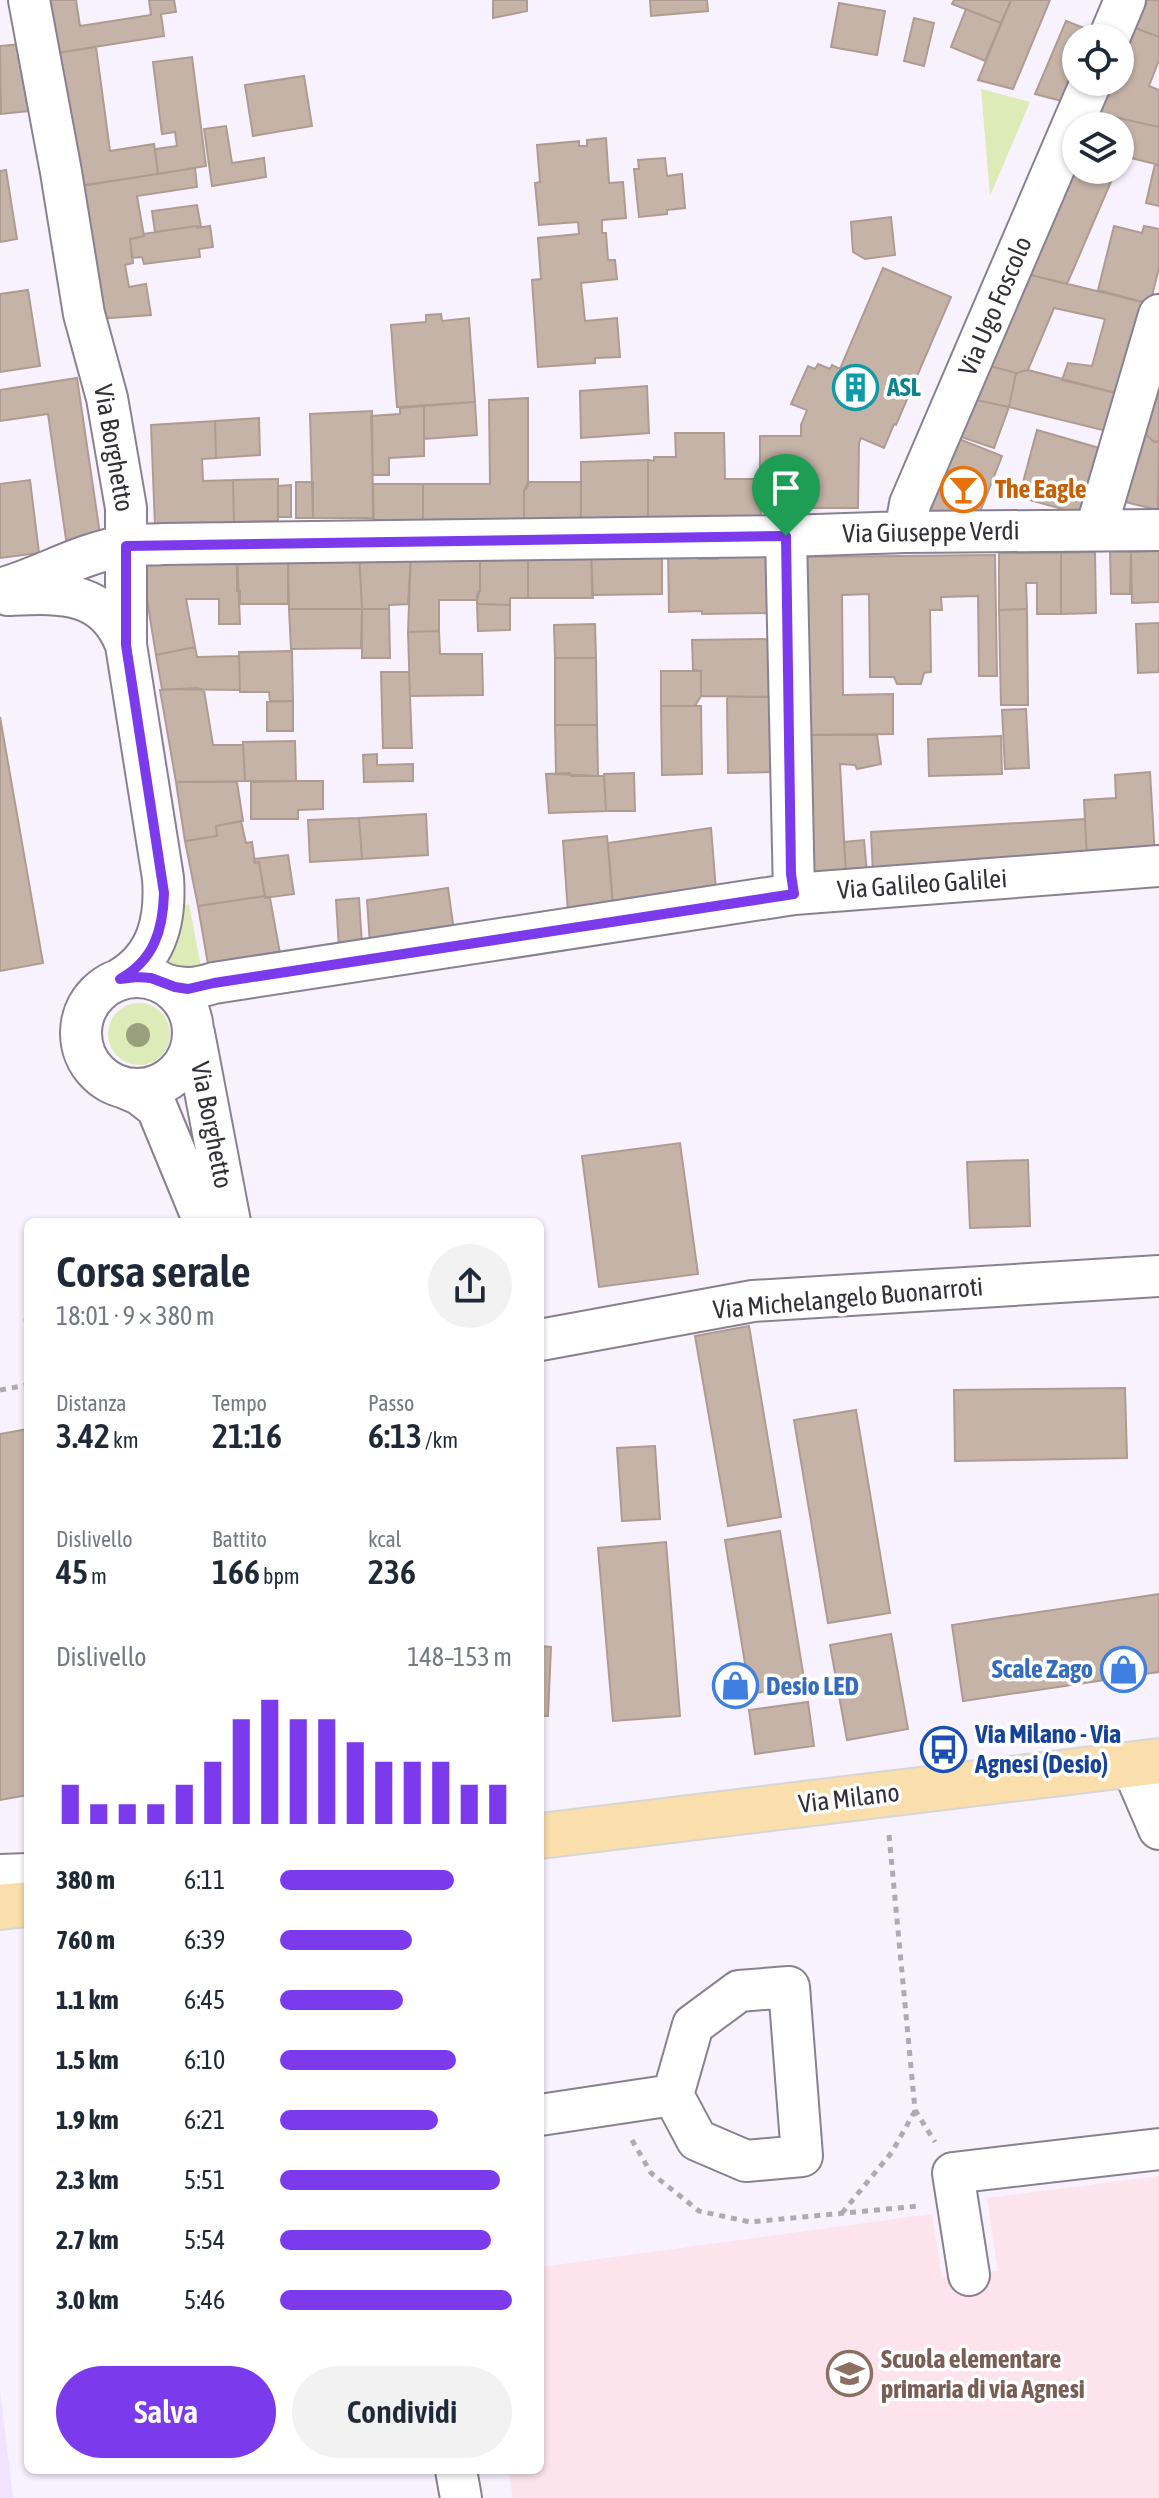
<!DOCTYPE html>
<html lang="it">
<head>
<meta charset="utf-8">
<style>
	body { margin:0; font-family:"Asap Condensed",sans-serif; background:#f2f2f3; color:#1f2937; height:100vh; display:flex; flex-direction:column; font-size:30px; white-space:nowrap }
	* { box-sizing:border-box; margin:0 }
	p { font-size:26px; color:#747a83 }
	.icon { flex:none; width:44px; height:44px; fill:none; stroke:currentColor; stroke-width:2; stroke-linecap:round; stroke-linejoin:round }
	.map { position:relative; flex:1; overflow:hidden }
	.details { position:absolute; left:24px; top:1218px; width:520px; height:1256px; display:flex; flex-direction:column; background:#fff; border-radius:12px; box-shadow:0 2px 6px #0004 }
	.details>* { flex:none }
	.buttons { position:absolute; left:1062px; top:24px; display:grid; gap:16px }
	.buttons a { display:grid; place-items:center; width:72px; height:72px; border-radius:50%; background:#fff; box-shadow:0 2px 6px #0004; font-size:40px }
	.pin { position:absolute; display:grid; place-items:center; width:68px; height:68px; color:#fff; margin:-82px -34px; border-radius:50% 50% 50% 0; rotate:-45deg; box-shadow:0 0 8px #0007 }
	.pin .icon { rotate:45deg }
	.round { display:grid; place-items:center; flex:none; width:84px; height:84px; border-radius:42px; background:#f2f2f3 }
	.headline { display:flex; align-items:center; justify-content:space-between; height:136px; padding:0 32px }
	h1 { font-size:44px; font-weight:600; line-height:60px }
	.metrics { display:grid; grid-template-columns:repeat(3,1fr); gap:12px; height:136px; padding:8px 32px }
	.metrics div { display:grid; align-content:center }
	.metrics b { font-size:34px; font-weight:600 }
	.metrics small { font-size:22px; font-weight:400 }
	.metrics p { font-size:22px }
	.chart { height:224px; padding:16px 32px }
	.chart p { display:flex; justify-content:space-between }
	.chart svg { width:100%; height:144px; margin-top:8px; stroke:#7c3aed; stroke-width:6 }
	.action { display:flex; gap:16px; margin-top:auto; padding:16px 32px }
	.action a { flex:1; height:92px; border-radius:48px; background:#7c3aed; color:#fff; font-size:32px; font-weight:600; line-height:92px; text-align:center }
	.action a+a { background:#f2f2f3; color:#1f2937 }
	ul { padding:0 32px; list-style:none; font-size:26px }
	li { display:grid; grid-template-columns:128px 96px 1fr; align-items:center; height:60px }
	li i { height:20px; border-radius:10px; background:#7c3aed }
	.map>svg:first-child { display:block }
	.built { fill:#efe3fd }
	.education { fill:#fde3ec }
	.green { fill:#dcebb8 }
	.building { fill:#c6b3a8; stroke:#ae9b91; stroke-width:2 }
	.lines { fill:none; stroke-linecap:round; stroke-linejoin:round }
	.minor-casing { stroke:#898192; stroke-width:44 }
	.major-casing { stroke:#d6d6d7; stroke-width:48 }
	.path { stroke:#aea9b3; stroke-width:5; stroke-dasharray:6 6; stroke-linecap:butt }
	.minor { stroke:#fff; stroke-width:40 }
	.major { stroke:#fadfac; stroke-width:44 }
	.tree { fill:#9aa07c }
	.route-casing { stroke:#fff; stroke-width:16 }
	.route { stroke:#7c3aed; stroke-width:10 }
	.labels { text-anchor:middle; stroke-width:7; stroke-linejoin:round; paint-order:stroke }
	.street-label { font-size:26px; fill:#333037; stroke:#fff }
	.culture-label { font-size:26px; font-weight:bold; fill:#0d838f; stroke:#fff; text-anchor:start }
	.food-label { font-size:26px; font-weight:bold; fill:#c56008; stroke:#fff; text-anchor:start }
	.shop-label { font-size:26px; font-weight:bold; fill:#366cbe; stroke:#fff; text-anchor:end }
	.transit-label { font-size:26px; font-weight:bold; fill:#164399; stroke:#fff; text-anchor:start }
	.education-label { font-size:26px; font-weight:bold; fill:#785e54; stroke:#fff; text-anchor:start }
</style>
</head>
<body>
<div class="map">
<svg width="1159" height="2498" viewBox="0 0 1159 2498">
	<rect width="100%" height="100%" fill="#f8f2fe"/>
	<!-- built -->
	<path class="built" d="M0 2390 13 2498H0Z"/>
	<!-- education -->
	<path class="education" d="M1159 2176V2498H513L508 2470H540V2267L932 2214 942 2277 998 2271 987 2198Z"/>
	<!-- green -->
	<path class="green" d="M981 89 1030 102 990 196Z
		M189 904 201 967 179 978 163 960V956L185 905Z
		M108 1034a31 31 0 1 1 62 0a31 31 0 1 1-62 0Z"/>
	<!-- building -->
	<path class="building" d="M42 0H76L80 26 151 15 149 0H174L176 12 161 14 164 36 50 54Z
		M493 0H527V11L493 18Z
		M650 0H707L708 11 651 16Z
		M954 0H1011L1001 23 952 4Z
		M1011 0H1050L1013 89 978 80Z
		M1143 0H1159V37L1133 27Z
		M839 3 885 11 877 55 831 47Z
		M966 9 1001 23 985 61 951 47Z
		M914 18 934 23 924 66 904 61Z
		M1066 21 1102 35 1100 38H1076V82L1073 104 1035 94Z
		M1133 27 1159 37V60L1149 86 1159 90V127L1096 113 1110 82H1120V58Z
		M32 43 39 110 1 114 0 46Z
		M96 47 110 151 154 144 158 174 71 187 50 54Z
		M192 57 206 166 158 174 155 149 177 146 175 132 162 134 153 62Z
		M304 76 312 126 253 136 245 85Z
		M1096 113 1159 127V165L1123 156 1120 162V126H1091Z
		M226 126 232 163 264 158 266 177 212 186 204 129Z
		M606 138 609 183 623 182 626 218 602 220V233H606L608 260H615L617 279 581 283 585 321 617 318 620 357 595 358V363L538 367 532 280 541 279 538 238 579 234 578 222 539 225 535 183 540 182 537 145 579 141V146H587V140Z
		M665 158 667 176 682 174 685 208 667 210V214L639 217 634 169H639L638 160Z
		M1076 161V170H1116L1067 284 1027 274Z
		M1155 164 1159 165V206L1146 203Z
		M195 168 197 187 137 196 144 236 130 239 133 263 125 265 129 287 146 284 151 315 98 319 75 187Z
		M6 170 17 239 0 242V171Z
		M197 205 201 227 196 226 155 232 152 211Z
		M891 217 895 255 865 259 853 252 851 222Z
		M196 226 197 228 210 226 213 247 199 249 200 257 144 264 142 257 132 258 130 239 144 236 143 234Z
		M1114 226 1142 233 1144 226 1159 229V268L1150 304 1098 290Z
		M883 268 951 297 896 425 894 424 884 448 861 438 859 443 858 508H760V436H801V425L807 410 791 404 808 366 815 369 818 364 830 369 832 365 840 369Z
		M1027 274 1150 304 1120 394 1062 380 1068 363 1092 366 1105 319 1054 308 1028 370 1016 373 990 366Z
		M28 290 40 366 0 372V294Z
		M441 314 442 321 469 318 475 402 397 407 391 325 426 322V315Z
		M1159 352V441L1154 442 1138 427Z
		M990 366 1016 373 1009 407 976 400Z
		M1028 370 1120 394 1111 432 1009 407 1016 373Z
		M77 378 101 541 67 546 48 414 0 421V390Z
		M647 386 649 433 581 438 580 391Z
		M528 398V486L524 491V525H423V484H490L489 400Z
		M976 400 1009 407 994 448 961 437Z
		M475 402 477 435 424 439V406Z
		M424 406V456L389 458V475H373L371 416 400 414V408Z
		M372 411 373 518H313L310 414Z
		M259 418 260 455 216 458 215 421Z
		M215 421 216 458 202 459 203 481 233 480 234 524 155 526 151 425Z
		M1138 427 1154 442H1159L1158 510 1117 500Z
		M1037 430 1103 449 1084 515 1019 497Z
		M675 433H724L725 479H760L761 522 648 523V460L654 461V457H676Z
		M959 439 1002 456 976 522 925 524Z
		M648 460V523H581V462Z
		M278 479V521L234 522 233 480Z
		M30 480 39 553 0 558V484Z
		M296 482H313V518H296Z
		M528 482H581V523L524 525V491Z
		M373 484H423V527H374Z
		M291 485V517H278V486Z
		M720 548H771L772 613 702 614V611L669 612 668 549H698L699 559H718Z
		M662 550V594L592 595 591 551Z
		M411 551H480V590L477 600H439V631L408 632Z
		M480 551H528V598H510V605L477 604V594L480 590Z
		M528 551H591L593 598H528Z
		M1110 551 1131 552 1130 594H1111Z
		M1159 551V602L1132 603 1131 552Z
		M359 552 362 609H289L288 553Z
		M1095 552 1096 613 1061 614V553Z
		M288 553V604H240V591H237V554Z
		M411 553 408 604 389 605V609H362L359 554Z
		M999 553H1061V614H1037V583H1026L1027 609 999 610Z
		M237 555 240 624H219V599H186L195 647 156 655 140 556Z
		M995 555 997 676H979L978 596 941 597 942 610H930L931 672 924 673 921 684H897L894 677H870L869 594 842 595 843 695 893 694V734L803 735 801 557Z
		M477 604 510 605V630L478 631Z
		M289 609H362L361 648 291 649Z
		M362 609H389L390 658H362Z
		M1027 609 1028 705H1001L999 610Z
		M1159 623V672L1138 673 1136 624Z
		M595 624 596 658H555L554 625Z
		M439 631 440 654H482L483 695 410 696 408 632Z
		M773 639 774 697 701 696V671L693 670 692 640Z
		M195 647 197 657 239 656 240 690 162 689 156 655Z
		M292 651 293 701H270L269 692H240L239 652Z
		M555 658H596L597 725H555Z
		M661 671H701V696L695 706H661Z
		M381 672H409L412 748H383Z
		M197 688 204 690 213 745H243L245 781 176 782 160 690Z
		M727 697H774V772L728 773Z
		M293 701V731H267V702Z
		M661 706H701L702 774 662 775Z
		M1026 709 1029 768 1005 769 1002 710Z
		M0 717 43 963 0 971Z
		M555 725H597L598 776 556 774Z
		M803 735H877L881 764 857 769 855 765 840 764 846 875 805 878Z
		M1001 736 1002 774 929 776 928 739Z
		M295 741 296 781H245L243 742Z
		M377 754V765L413 764V781L364 782 363 755Z
		M1150 772 1155 857 1087 861 1084 800 1116 798 1115 775Z
		M570 773 571 776H604L606 811 549 813 546 774Z
		M634 773 635 811H606L604 774Z
		M296 781H323V809L298 810V819H251V782Z
		M176 782H237L243 821 216 826 217 836 185 841Z
		M426 814 428 855 362 859 359 818Z
		M359 818 362 859 310 862 308 820Z
		M1085 819 1087 861 873 874 871 832Z
		M241 821 246 843 252 842 255 863 259 862 265 896 198 906 185 841 217 836 216 826Z
		M711 828 716 890 613 905 608 843Z
		M607 836 613 907 568 913 563 841Z
		M864 840 867 873 846 875 844 842Z
		M288 855 294 894 265 898 259 862 255 863 254 859Z
		M448 888 454 931 370 944 367 900Z
		M265 896 270 898 281 959 209 970 198 906Z
		M359 898 362 945 339 948 336 900Z
		M680 1143 698 1274 599 1287 582 1156Z
		M1028 1160 1030 1226 970 1228 967 1162Z
		M749 1326 781 1517 728 1526 695 1336Z
		M1125 1388 1127 1458 955 1461 954 1390Z
		M856 1410 890 1613 828 1623 794 1420Z
		M28 1429V1795L0 1800V1434Z
		M655 1446 660 1519 622 1521 617 1448Z
		M780 1531 805 1685 750 1694 725 1540Z
		M666 1542 680 1716 613 1721 598 1548Z
		M1159 1594V1672L963 1701 952 1625Z
		M891 1634 908 1729 847 1740 830 1645Z
		M540 1646 551 1647 548 1716H540Z
		M808 1702 814 1746 755 1754 749 1710Z"/>
	<g class="lines">
		<defs>
			<path id="minor" d="M29 0 61 172 84 314 107 398 126 508V645L163 878C166 919 158 957 120 979
				M1109 38 1125 0
				M1096 529 1159 315
				M905 532 910 504 1091 82
				M786 536 794 894
				M0 589C42 577 81 553 125 546 138 544 151 545 163 544L786 536 905 532 1159 530
				M8 595C59 593 104 589 126 645
				M81 1033a56 56 0 1 1 112 0a56 56 0 1 1-112 0Z
				M164 984C182 990 196 989 214 983L794 894 1159 866
				M194 1033 230 1222
				M125 1088 139 1094 157 1108 204 1222
				M540 1340 753 1301 1159 1276
				M1131 1764 1159 1829
				M0 1875 28 1874
				M789 1987 802 2156 746 2161 697 2140 673 2095 693 2025 739 1991Z
				M540 2115 673 2095
				M969 2275 953 2173 1159 2149
				M456 2470 461 2498"/>
			<path id="major" d="M540 1836 1159 1761
				M0 1907 28 1904"/>
		</defs>
		<!-- minor casing -->
		<use href="#minor" class="minor-casing"/>
		<!-- major casing -->
		<use href="#major" class="major-casing"/>
		<!-- path -->
		<path class="path" d="M26 1319 28 1334
			M0 1390 28 1385
			M889 1835 915 2110 935 2142
			M632 2140 651 2173 699 2211 750 2222 919 2206
			M842 2213 892 2152 915 2111"/>
		<!-- minor -->
		<use href="#minor" class="minor"/>
		<!-- major -->
		<use href="#major" class="major"/>
	</g>
	<!-- trees -->
	<circle class="tree" cx="138" cy="1035" r="12"/>
	<g class="lines">
		<defs>
			<path id="route" d="M786 536 791 874 794 894 214 983 188 989 175 987 151 978 137 977 120 979C154 960 163 930 164 893L126 645V546Z"/>
		</defs>
		<!-- route casing -->
		<use href="#route" class="route-casing"/>
		<!-- route -->
		<use href="#route" class="route"/>
	</g>
	<!-- icons -->
	<defs>
		<symbol id="building-ring" viewBox="-11 -11 22 22"><circle r="9.5" fill="#fff" stroke="#0f9aa8" stroke-width="1.5"/><path d="M-4-6H4V6H1V3H-1V6H-4ZM-2.5-4.3h1.7v1.8h-1.7ZM.8-4.3h1.7v1.8H.8ZM-2.5-1h1.7V.8h-1.7ZM.8-1h1.7V.8H.8Z" fill="#0f9aa8"/></symbol>
		<symbol id="bar-ring" viewBox="-11 -11 22 22"><circle r="9.5" fill="#fff" stroke="#e8710a" stroke-width="1.5"/><path d="M-6-5H6L.8 .8V4.5H3.5V6h-7V4.5H-.8V.8Z" fill="#e8710a"/></symbol>
		<symbol id="shop-ring" viewBox="-11 -11 22 22"><circle r="9.5" fill="#fff" stroke="#3f7fe0" stroke-width="1.5"/><path d="M-5-2.5h2.3a2.7 3.5 0 0 1 5.4 0H5L5.5 6h-11ZM-1.5-2.5h3a1.5 2.3 0 0 0-3 0Z" fill="#3f7fe0"/></symbol>
		<symbol id="bus-ring" viewBox="-11 -11 22 22"><circle r="9.5" fill="#fff" stroke="#1a4fb4" stroke-width="1.5"/><path d="M-5-6H5V4H4V6H2V4H-2V6H-4V4H-5ZM-3.5-4V0h7V-4ZM-3.5 1.2v1.5H-2V1.2ZM2 1.2v1.5H3.5V1.2Z" fill="#1a4fb4"/></symbol>
		<symbol id="school-ring" viewBox="-11 -11 22 22"><circle r="9.5" fill="#fff" stroke="#8d6e63" stroke-width="1.5"/><path d="M0-5L7-2L0 1L-7-2ZM-4 1L0 2.5L4 1V4Q0 6-4 4Z" fill="#8d6e63"/></symbol>
	</defs>
	<g fill-rule="evenodd">
		<use href="#building-ring" x="830" y="362" width="51" height="51"/>
		<use href="#bar-ring" x="938" y="464" width="51" height="51"/>
		<use href="#shop-ring" x="1098" y="1644" width="51" height="51"/>
		<use href="#shop-ring" x="710" y="1660" width="51" height="51"/>
		<use href="#bus-ring" x="918" y="1724" width="51" height="51"/>
		<use href="#school-ring" x="824" y="2348" width="51" height="51"/>
	</g>
	<g class="labels">
		<!-- street labels -->
		<g class="street-label">
			<text transform="translate(995 306) rotate(-67)" y="9">Via Ugo Foscolo</text>
			<text transform="translate(114 448) rotate(80)" y="9">Via Borghetto</text>
			<text transform="translate(931 532) rotate(-1)" y="9">Via Giuseppe Verdi</text>
			<text transform="translate(922 884) rotate(-4)" y="9">Via Galileo Galilei</text>
			<text transform="translate(212 1125) rotate(79)" y="9">Via Borghetto</text>
			<text transform="translate(848 1298) rotate(-5)" y="9">Via Michelangelo Buonarroti</text>
			<text transform="translate(849 1798) rotate(-7)" y="9">Via Milano</text>
		</g>
		<!-- culture labels -->
		<g class="culture-label">
			<text x="887" y="396">ASL</text>
		</g>
		<!-- food labels -->
		<g class="food-label">
			<text x="995" y="498">The Eagle</text>
		</g>
		<!-- shop labels -->
		<g class="shop-label">
			<text x="1093" y="1678">Scale Zago</text>
			<text x="766" y="1695" text-anchor="start">Desio LED</text>
		</g>
		<!-- transit labels -->
		<g class="transit-label">
			<text x="975" y="1743">Via Milano - Via<tspan x="975" dy="30">Agnesi (Desio)</tspan></text>
		</g>
		<!-- education labels -->
		<g class="education-label">
			<text x="881" y="2368">Scuola elementare<tspan x="881" dy="30">primaria di via Agnesi</tspan></text>
		</g>
	</g>
</svg>
<div class="buttons">
<a><svg class="icon" aria-label="locate" viewBox="0 0 24 24"><circle cx="12" cy="12" r="6"/><path d="M12 2v4M12 18v4M2 12h4M18 12h4"/></svg></a>
<a><svg class="icon" aria-label="layers" viewBox="0 0 24 24"><path d="M12 4l9 5-9 5-9-5zM3 14l9 5 9-5"/></svg></a>
</div>
<div class="pin" style="left:786px;top:536px;background:#1e9e55"><svg class="icon" aria-label="arrive" viewBox="0 0 24 24"><path d="M6 21V4h12l-3 4 3 4H6"/></svg></div>
<section class="details">
<div class="headline"><div><h1>Corsa serale</h1><p>18:01 · 9 × 380 m</p></div><a class="round"><svg class="icon" aria-label="share" viewBox="0 0 24 24"><path d="M12 15V3M7 8l5-5 5 5M5 13v7h14v-7"/></svg></a></div>
<div class="metrics">
<div><p>Distanza</p><b>3.42<small> km</small></b></div>
<div><p>Tempo</p><b>21:16</b></div>
<div><p>Passo</p><b>6:13<small> /km</small></b></div>
</div>
<div class="metrics">
<div><p>Dislivello</p><b>45<small> m</small></b></div>
<div><p>Battito</p><b>166<small> bpm</small></b></div>
<div><p>kcal</p><b>236</b></div>
</div>
<div class="chart"><p><span>Dislivello</span>148–153 m</p>
<svg viewBox="0 0 160 44" preserveAspectRatio="none"><path d="M5 44V32M15 44V38M25 44V38M35 44V38M45 44V32M55 44V25M65 44V12M75 44V6M85 44V12M95 44V12M105 44V19M115 44V25M125 44V25M135 44V25M145 44V32M155 44V32"/></svg>
</div>
<ul>
<li><b>380 m</b>6:11<i style="width:75%"></i></li>
<li><b>760 m</b>6:39<i style="width:57%"></i></li>
<li><b>1.1 km</b>6:45<i style="width:53%"></i></li>
<li><b>1.5 km</b>6:10<i style="width:76%"></i></li>
<li><b>1.9 km</b>6:21<i style="width:68%"></i></li>
<li><b>2.3 km</b>5:51<i style="width:95%"></i></li>
<li><b>2.7 km</b>5:54<i style="width:91%"></i></li>
<li><b>3.0 km</b>5:46<i style="width:100%"></i></li>
</ul>
<div class="action"><a>Salva</a><a>Condividi</a></div>
</section>
</div>
</body>
</html>
